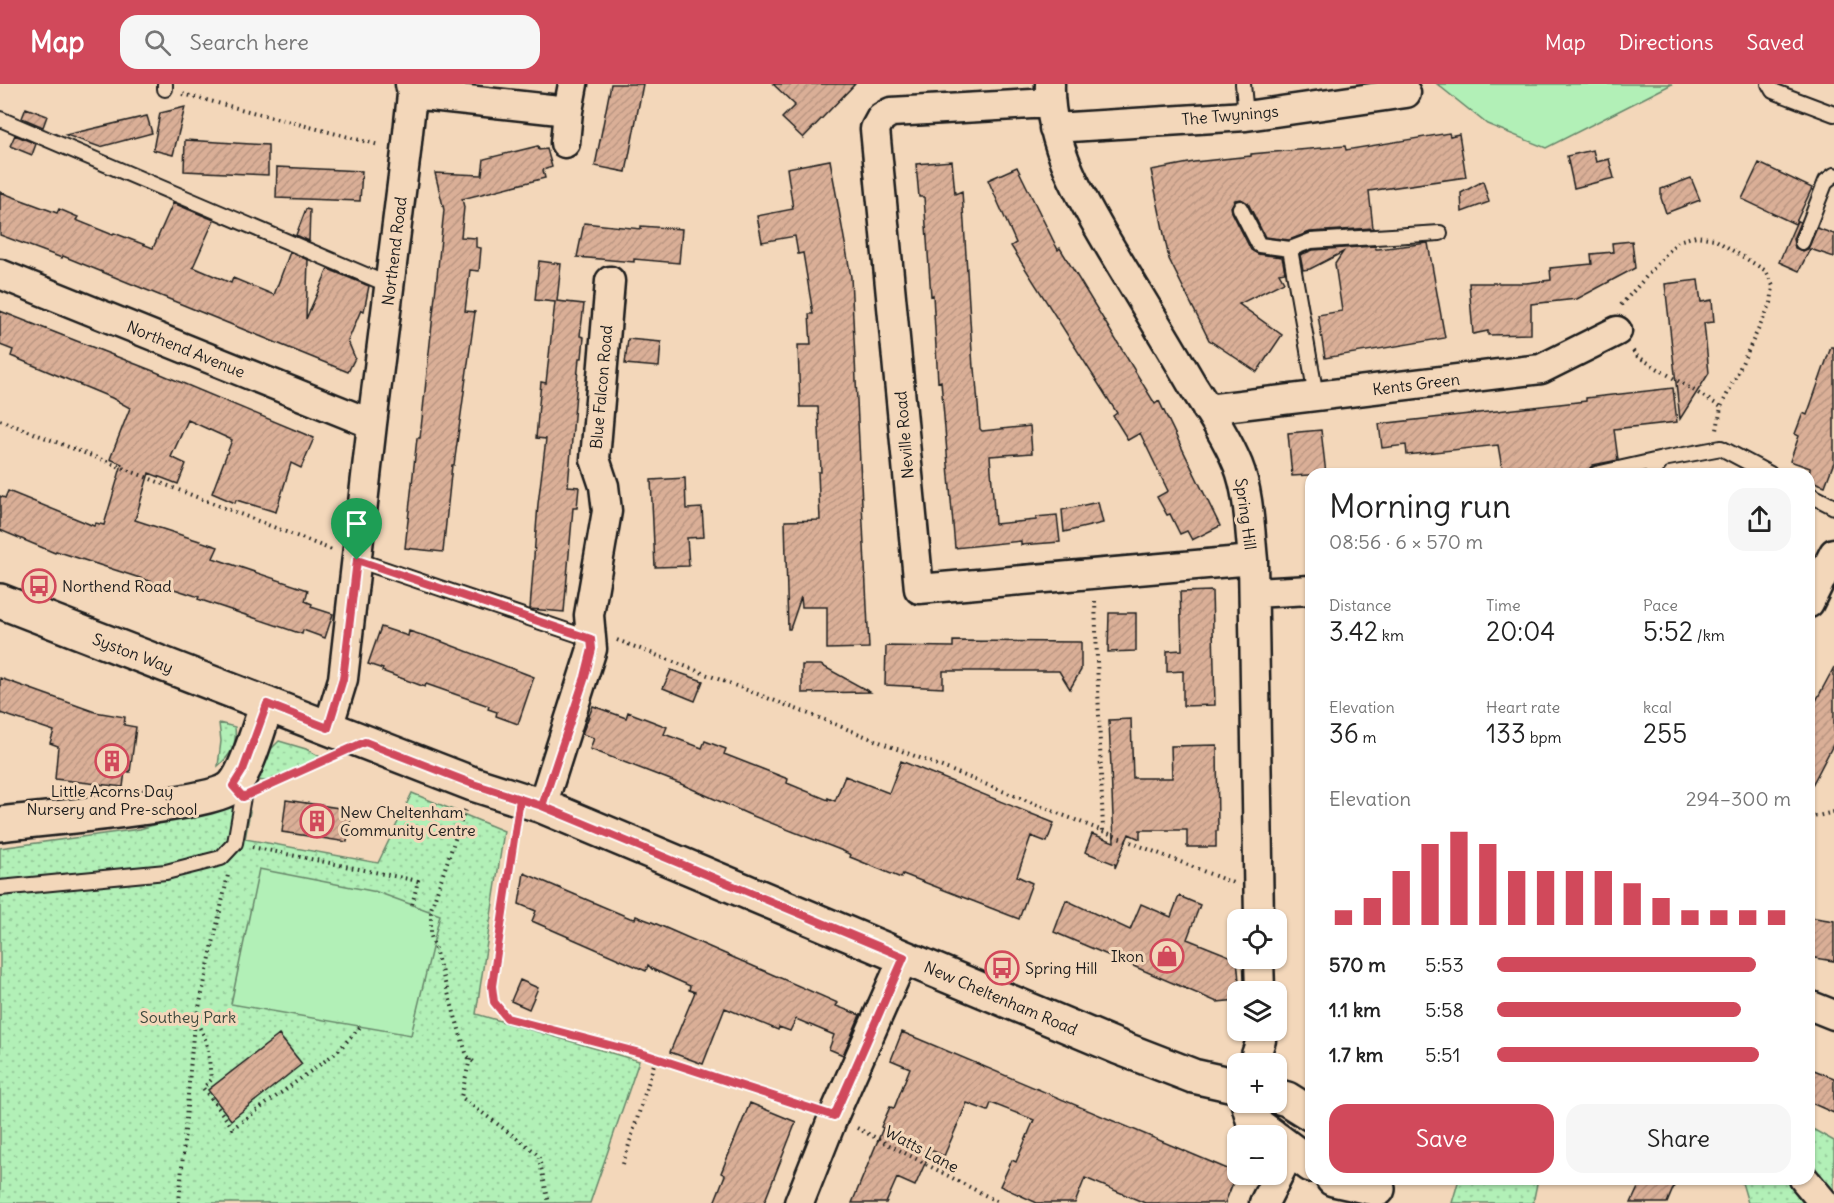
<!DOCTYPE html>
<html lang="en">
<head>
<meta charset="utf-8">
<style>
	body { margin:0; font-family:Delius,sans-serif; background:#f6f6f6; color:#222; height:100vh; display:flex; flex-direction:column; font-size:22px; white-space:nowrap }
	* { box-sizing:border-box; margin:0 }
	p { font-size:20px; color:#767676 }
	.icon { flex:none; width:33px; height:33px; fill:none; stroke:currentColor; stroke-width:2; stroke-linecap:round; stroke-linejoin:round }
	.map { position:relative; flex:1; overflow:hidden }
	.details { position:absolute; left:1305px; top:384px; width:510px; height:717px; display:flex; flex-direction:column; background:#fff; border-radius:18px; box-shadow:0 2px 4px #0004 }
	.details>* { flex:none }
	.fabs { position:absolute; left:1227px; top:825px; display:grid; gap:12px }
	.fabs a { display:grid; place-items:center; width:60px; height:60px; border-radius:12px; background:#fff; box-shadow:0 2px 4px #0004; font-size:30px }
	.pin { position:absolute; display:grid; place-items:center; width:51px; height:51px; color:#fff; margin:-62px -26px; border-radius:50% 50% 50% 0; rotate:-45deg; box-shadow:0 0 6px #0007 }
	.pin .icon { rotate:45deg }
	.round { display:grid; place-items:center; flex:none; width:63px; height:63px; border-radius:18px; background:#f6f6f6 }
	.headline { display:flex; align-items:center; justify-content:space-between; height:102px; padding:0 24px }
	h1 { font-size:33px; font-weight:600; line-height:45px }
	.stats { display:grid; grid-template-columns:repeat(3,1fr); gap:9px; height:102px; padding:6px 24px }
	.stats div { display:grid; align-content:center }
	.stats b { font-size:26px; font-weight:600 }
	.stats small { font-size:16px; font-weight:400 }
	.stats p { font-size:16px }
	.chart { height:168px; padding:12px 24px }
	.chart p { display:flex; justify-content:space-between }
	.chart svg { width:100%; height:108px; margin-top:6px; stroke:#d1495b; stroke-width:6 }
	.primary-button { display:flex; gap:12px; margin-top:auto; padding:12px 24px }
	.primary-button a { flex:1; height:69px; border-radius:18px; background:#d1495b; color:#fff; font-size:24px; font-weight:600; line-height:69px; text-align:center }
	.primary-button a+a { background:#f6f6f6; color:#222 }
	ul { padding:0 24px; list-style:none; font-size:20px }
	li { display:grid; grid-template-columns:96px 72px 1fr; align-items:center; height:45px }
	li i { height:15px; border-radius:8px; background:#d1495b }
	header { display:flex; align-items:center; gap:36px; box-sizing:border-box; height:84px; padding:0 30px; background:#d1495b; color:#fff }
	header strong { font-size:28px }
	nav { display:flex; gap:33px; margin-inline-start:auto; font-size:21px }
	.search { width:420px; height:54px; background:#f6f6f6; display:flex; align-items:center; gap:15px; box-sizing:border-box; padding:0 21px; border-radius:18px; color:#767676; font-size:22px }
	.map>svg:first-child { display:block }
	.grass { fill:url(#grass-dots); stroke:#67866a; stroke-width:1.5 }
	.garden { fill:#b2f0b7; stroke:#67866a; stroke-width:1.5 }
	.building { fill:url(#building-hatch); stroke:#1c1c1c; stroke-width:1.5 }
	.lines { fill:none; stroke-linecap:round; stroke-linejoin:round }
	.service-casing { stroke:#1c1c1c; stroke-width:18 }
	.minor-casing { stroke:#1c1c1c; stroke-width:33 }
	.tertiary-casing { stroke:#1c1c1c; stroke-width:38 }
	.path { stroke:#1c1c1c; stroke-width:4; stroke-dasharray:1.5 4.5; stroke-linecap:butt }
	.service { stroke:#f3d7ba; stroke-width:14 }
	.minor { stroke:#f3d7ba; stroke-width:28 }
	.tertiary { stroke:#f3d7ba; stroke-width:33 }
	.route-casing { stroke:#fff; stroke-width:12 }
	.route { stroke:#d1495b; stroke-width:8 }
	.labels { text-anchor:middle; stroke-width:6; stroke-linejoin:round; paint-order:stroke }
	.street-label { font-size:16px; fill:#1c1c1c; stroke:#f3d7ba }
	.poi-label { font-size:16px; fill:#1c1c1c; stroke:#f3d7ba; text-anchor:start }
	.park-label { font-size:16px; fill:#3a463b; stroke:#f3d7ba }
</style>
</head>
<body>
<header>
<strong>Map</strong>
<div class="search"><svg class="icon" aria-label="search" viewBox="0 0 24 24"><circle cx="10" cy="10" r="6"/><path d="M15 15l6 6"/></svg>Search here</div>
<nav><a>Map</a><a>Directions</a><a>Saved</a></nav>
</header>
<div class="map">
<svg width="1834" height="1119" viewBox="0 0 1834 1119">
	<defs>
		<pattern id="grass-dots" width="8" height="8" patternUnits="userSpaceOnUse" patternTransform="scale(1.5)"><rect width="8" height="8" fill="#b2f0b7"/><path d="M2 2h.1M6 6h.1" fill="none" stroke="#98cd9d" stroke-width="1.8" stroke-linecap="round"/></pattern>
		<pattern id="building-hatch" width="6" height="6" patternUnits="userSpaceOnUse" patternTransform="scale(1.5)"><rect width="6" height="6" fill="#daaf97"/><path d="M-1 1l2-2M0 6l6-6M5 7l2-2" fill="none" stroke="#ba9682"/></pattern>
	</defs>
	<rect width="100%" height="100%" fill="#f3d7ba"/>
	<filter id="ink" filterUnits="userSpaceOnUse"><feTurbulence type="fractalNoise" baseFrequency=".0167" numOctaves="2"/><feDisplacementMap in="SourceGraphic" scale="12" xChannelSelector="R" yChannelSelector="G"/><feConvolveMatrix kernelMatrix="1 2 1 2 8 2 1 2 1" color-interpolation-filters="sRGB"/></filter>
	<g filter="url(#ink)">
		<!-- grass -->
		<path class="grass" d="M219 639 235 643C237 661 231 671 218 682L221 657Z
			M279 657 306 665 319 672 320 675 271 698 258 696 256 693 264 672Z
			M412 709 504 747 476 930 639 977 590 1119H0V764L140 745 222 721 250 727 245 755 378 779Z
			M1809 1043 1834 1057V1115L1809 1081Z
			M1459 1095H1538L1533 1119H1452Z
			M1741 1095H1797L1813 1119H1748Z"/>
		<!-- garden -->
		<path class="garden" d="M1437 0H1672L1546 64 1487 40Z
			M259 785 377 808 440 831 411 951 231 920Z"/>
		<!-- building -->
		<path class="building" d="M611 0H643L626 88 595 82Z
			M773 0H855L803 54 782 34 795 21Z
			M185 23 173 71 153 66 160 29Z
			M26 24 47 32 43 43 22 34Z
			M147 32 152 49 100 63 66 51Z
			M1449 49 1450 52 1459 50 1466 93 1369 107 1373 144 1310 148 1289 156 1265 153 1248 119 1241 115 1235 116 1231 123 1232 128 1251 166 1258 170 1282 173 1285 188 1279 189 1284 198 1239 220 1282 251 1257 288 1209 256 1169 175 1151 86 1194 78 1251 72V70L1345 62 1346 66Z
			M15 51 36 60 32 71 10 62Z
			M185 56 268 61V91L184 87Z
			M538 62 539 66 547 65 552 83 543 86 545 94 462 115 464 123 461 153 476 154V163L481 164 479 187 470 186 465 227 475 228 454 381H452L443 468 405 464 417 354H420L444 126 435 89 482 91 484 75Z
			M1593 66 1596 78 1609 75 1614 94 1574 104 1567 72Z
			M830 76 851 193 869 564 827 565V523H802L801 513 790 545H788L785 437 820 436 818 388H821L818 323H800L798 261H811L809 230H813L803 169 798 170 795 152 762 158 757 132 793 125 787 84Z
			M952 77 955 110 962 107 973 284H975L980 345 982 347 1030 342 1032 369 990 372 995 440 1036 436V433L1057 431 1060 458 1021 461V457L955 464 941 297 938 298 933 211 931 212 924 113H919L916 80Z
			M1759 79 1812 104 1795 140 1742 115Z
			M277 83 362 87 360 117 276 114Z
			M1017 83 1058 166 1060 164 1155 320 1159 317 1220 442 1192 456 1187 447 1180 450 1170 430 1167 431 1157 413 1168 407 1140 349 1128 356 1113 332 1117 329 1011 162 1016 159 988 96Z
			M1691 94 1700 116 1666 129 1661 114V105Z
			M1483 97 1489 118 1462 128 1461 109Z
			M0 108 57 129 59 125 78 133 76 136 113 151 114 149 153 164 173 119 214 136 193 183 231 199 233 194 274 211 290 168 308 176 306 235 328 185 369 202 364 227 361 226 348 257 355 274 348 288 63 172 62 174 0 151Z
			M306 125 310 126 309 157 296 151Z
			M1797 137 1800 138 1793 155 1795 164 1803 167 1808 165 1817 144 1834 150V173L1810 165 1799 187 1779 178Z
			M584 139 641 145V142L682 145 679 179 634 175V178L577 173Z
			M1632 157 1635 184 1577 215 1531 220V250L1488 251V247L1473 250 1469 199H1526L1551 196 1550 184 1592 180 1591 170 1613 168 1612 159Z
			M1428 159 1445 254 1325 274 1318 231 1342 227 1335 180 1343 168 1310 185 1303 186 1300 171 1313 166 1375 162 1376 165H1378Z
			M539 177 561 180 557 217 584 220 580 252 584 253 582 274H579L568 402 579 403 577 424H573L564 528 530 525 538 420 546 355 536 354 541 298 546 299 555 218 535 216Z
			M1698 196 1701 218 1712 216 1714 238 1704 239 1709 289 1680 335 1665 200Z
			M0 227 156 288 314 354 301 384 291 379 276 428 236 416 235 419 212 409 232 356 188 336 171 373 186 380 178 400 149 389 135 436 218 463 213 474 308 506 305 517 312 520 311 523 333 530 325 554 303 546 302 550 198 515 199 513 56 467 55 469 0 446V412L5 414 8 407 94 442 96 439 104 441 122 380 110 375 130 324 112 314 11 272 13 266 0 261Z
			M628 255 661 258 659 283 625 280Z
			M1831 263H1834V378L1825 402 1809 396 1810 384 1790 377 1799 352 1795 350 1803 329 1807 331Z
			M1673 304 1677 338 1614 345 1618 376 1593 381 1590 384 1587 390H1503L1498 361 1407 371 1406 361 1382 364 1379 340 1586 317V314Z
			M1321 346 1326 390 1292 392 1288 349Z
			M685 394 686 425 702 424 704 453 687 454 689 482 655 483 651 396Z
			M1098 418 1103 439 1064 448 1062 426Z
			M1212 507 1215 621 1183 622V587L1167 588V567L1182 566 1180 508Z
			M1109 529H1136V567L1108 568Z
			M381 543 408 552 409 547 440 557 534 593 518 640 496 632 497 628 488 625 489 622 426 600 425 603 382 587 383 585 368 580Z
			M953 557 1081 558V586L1070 605 1059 587H943V604L885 601 886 562 953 563Z
			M802 581H821L870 608 802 609Z
			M1834 583V659L1809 707V630Z
			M671 586 703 597 695 617 663 604Z
			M0 594 95 628 125 633 124 641 136 643 130 688 125 687 123 703 55 695 58 662 50 659 54 647 0 629Z
			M593 622 626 634 628 628 667 643 664 650 702 664 705 657 726 665 724 670 788 695 787 699 828 716V714L835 717 845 692 889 709 901 677 1054 739 1047 758 1031 752 1017 792 1032 799 1019 835 903 790 901 794 850 773 851 771 843 767 748 730 681 700 590 665 594 654 582 650Z
			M1131 635 1133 694H1172L1171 662 1217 661 1218 747H1216V763H1187V746H1140V755L1129 750 1115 784V780L1085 768 1092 750 1114 758 1109 636Z
			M286 716 352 726 347 758 282 748Z
			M524 789 630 834 635 835 636 832 652 838 838 919 836 922 860 931 843 971 829 965 834 951 796 935 790 947 779 943 778 946 725 924 703 980 670 968 695 908 689 906 690 902 652 885 648 881 646 887 532 837 536 827 519 820Z
			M1179 812 1200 821 1187 855 1237 875 1240 908H1238V916L1217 918 1054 848 1066 816 1130 846 1141 820 1171 833Z
			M1809 833 1834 837V877L1809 873Z
			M520 896 538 904 529 925 511 917Z
			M902 948 1237 1089 1225 1119H1145L1085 1094 1075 1119H1037L1000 1102 1012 1076 1016 1078 1034 1036 991 1019 988 1027 967 1019 944 1072 931 1066 915 1102 897 1094 886 1119H852L883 1044 881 1043 890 1023 894 1024 910 984 891 976Z
			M279 951 302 980 231 1036 208 1006Z
			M1809 984 1834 994V1029L1809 1018Z
			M750 1019 796 1038 764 1119H714L725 1091 721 1089Z
			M1642 1095H1677L1667 1119H1631Z"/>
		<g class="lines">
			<defs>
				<path id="service" d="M1243 0 1246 32
					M1769 0 1773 7 1834 30
					M165 5V0
					M0 35 389 201
					M1240 124 1259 161 1290 165 1311 157 1440 149
					M1802 158 1826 97 1834 91
					M1290 165 1316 312
					M1596 390 1663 375
					M1652 390 1663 375 1721 364 1770 390
					M1809 410 1834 423
					M357 476 591 555
					M0 804 166 788 221 774 235 759 243 713 233 702"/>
				<path id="minor" d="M1050 0C1048 60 1083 118 1113 168 1140 213 1167 257 1193 302 1209 327 1227 354 1238 381 1249 408 1250 447 1253 476L1259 836
					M412 10 568 27 573 0
					M1050 19 891 28 881 34 875 45 919 505 1253 476
					M1054 44 1246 32 1406 9
					M565 59 568 27
					M0 190 372 340
					M1207 325 1541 285 1617 247
					M1254 509 1311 506
					M1809 519 1834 469
					M328 644 343 595 372 340 406 68 412 10 410 0
					M542 722 592 565 589 531 607 427 604 402 595 375 610 197
					M1259 874 1260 908
					M1809 921 1834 931
					M1253 980 1261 956V946
					M1804 1095 1824 1119
					M799 1119 834 1031 904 873
					M1264 1119 1291 1066"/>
				<path id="tertiary" d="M0 517 473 700 542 722 1118 963 1193 992 1238 1002
					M0 740C37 735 217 721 234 701 248 685 259 642 267 620
					M1276 1012 1287 1015 1311 1030
					M1248 1018 1254 1039 1272 1052
					M1276 1055 1311 1081
					M1333 1095 1378 1105"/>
			</defs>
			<!-- service casing -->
			<use href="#service" class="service-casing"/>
			<!-- minor casing -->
			<use href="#minor" class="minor-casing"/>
			<!-- tertiary casing -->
			<use href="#tertiary" class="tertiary-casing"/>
			<!-- path -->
			<path class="path" d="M183 10 379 61
				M1621 221 1678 157 1696 152 1714 155 1766 187 1773 202 1771 219 1721 323 1717 346
				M1633 267 1637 272 1721 323
				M0 336 332 466
				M1095 517 1103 747
				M617 556 822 635 1233 799
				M270 701 326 676
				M465 726 431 825V852L467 972 475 979
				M1809 734 1834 728
				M515 744 492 902 494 918 508 934 644 970 809 1023
				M252 763 418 797 412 821
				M196 939C209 953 209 977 211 996L203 1004 233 1044 337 968 361 942
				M470 975 461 1013 538 1070 549 1119
				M857 1044 1000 1119
				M623 1080 656 974
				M179 1119 193 951 228 791"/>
			<!-- service -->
			<use href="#service" class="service"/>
			<!-- minor -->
			<use href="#minor" class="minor"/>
			<!-- tertiary -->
			<use href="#tertiary" class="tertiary"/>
		</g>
	</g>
	<g class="lines" filter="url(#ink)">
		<defs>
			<path id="route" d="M357 476 343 595 328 644 267 620 243 686 233 702 243 713 365 658 473 700 542 722 904 873 834 1032 644 970 507 934 494 918 492 902 520 715 542 722 585 593 592 565 591 555 357 476"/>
		</defs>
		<!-- route casing -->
		<use href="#route" class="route-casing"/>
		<!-- route -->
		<use href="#route" class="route"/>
	</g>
	<!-- icons -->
	<defs>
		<symbol id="bus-ring" viewBox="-11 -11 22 22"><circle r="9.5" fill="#f3d7ba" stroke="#d1495b" stroke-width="1.5"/><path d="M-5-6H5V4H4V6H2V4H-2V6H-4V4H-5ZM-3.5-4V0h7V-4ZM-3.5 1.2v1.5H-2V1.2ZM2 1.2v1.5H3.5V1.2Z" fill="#d1495b"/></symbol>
		<symbol id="building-ring" viewBox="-11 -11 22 22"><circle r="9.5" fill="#f3d7ba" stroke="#d1495b" stroke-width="1.5"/><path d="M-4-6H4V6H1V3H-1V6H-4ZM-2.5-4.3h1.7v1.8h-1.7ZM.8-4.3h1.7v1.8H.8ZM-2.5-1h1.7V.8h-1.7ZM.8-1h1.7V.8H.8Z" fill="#d1495b"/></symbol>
		<symbol id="shop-ring" viewBox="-11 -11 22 22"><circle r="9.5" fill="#f3d7ba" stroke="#d1495b" stroke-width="1.5"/><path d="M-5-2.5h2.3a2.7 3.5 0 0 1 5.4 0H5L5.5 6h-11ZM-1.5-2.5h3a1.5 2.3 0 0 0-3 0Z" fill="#d1495b"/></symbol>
	</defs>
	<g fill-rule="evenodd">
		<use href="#bus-ring" x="20" y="483" width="38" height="38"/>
		<use href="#building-ring" x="93" y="658" width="38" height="38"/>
		<use href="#building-ring" x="298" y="718" width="38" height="38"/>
		<use href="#shop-ring" x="1148" y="853" width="38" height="38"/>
		<use href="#bus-ring" x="983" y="865" width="38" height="38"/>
	</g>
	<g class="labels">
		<!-- street labels -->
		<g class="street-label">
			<text transform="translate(1230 31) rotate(-5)" y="6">The Twynings</text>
			<text transform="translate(394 167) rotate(-83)" y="6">Northend Road</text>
			<text transform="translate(186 265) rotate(22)" y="6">Northend Avenue</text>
			<text transform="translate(1416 300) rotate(-7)" y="6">Kents Green</text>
			<text transform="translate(601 303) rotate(-85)" y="6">Blue Falcon Road</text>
			<text transform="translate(904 351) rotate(-95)" y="6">Neville Road</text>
			<text transform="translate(1246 430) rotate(82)" y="6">Spring Hill</text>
			<text transform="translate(133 569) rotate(21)" y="6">Syston Way</text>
			<text transform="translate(1001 914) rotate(23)" y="6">New Cheltenham Road</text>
			<text transform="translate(922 1065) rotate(28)" y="6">Watts Lane</text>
		</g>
		<!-- poi labels -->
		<g class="poi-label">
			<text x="62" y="508">Northend Road</text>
			<text x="112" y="713" text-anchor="middle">Little Acorns Day<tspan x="112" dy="18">Nursery and Pre-school</tspan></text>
			<text x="340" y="734">New Cheltenham<tspan x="340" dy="18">Community Centre</tspan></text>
			<text x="1144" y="878" text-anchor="end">Ikon</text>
			<text x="1025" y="890">Spring Hill</text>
		</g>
		<!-- park labels -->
		<g class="park-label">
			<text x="188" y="939">Southey Park</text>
		</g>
	</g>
</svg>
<div class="fabs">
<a><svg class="icon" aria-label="locate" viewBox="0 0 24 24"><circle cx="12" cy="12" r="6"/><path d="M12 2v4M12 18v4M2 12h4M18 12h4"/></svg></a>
<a><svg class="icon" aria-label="layers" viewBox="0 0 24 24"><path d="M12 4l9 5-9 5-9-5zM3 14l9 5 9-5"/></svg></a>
<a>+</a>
<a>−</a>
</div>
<div class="pin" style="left:357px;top:476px;background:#1e9e55"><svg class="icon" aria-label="arrive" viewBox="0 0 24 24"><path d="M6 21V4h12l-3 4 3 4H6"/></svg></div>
<section class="details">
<div class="headline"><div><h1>Morning run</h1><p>08:56 · 6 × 570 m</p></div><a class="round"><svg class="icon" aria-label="share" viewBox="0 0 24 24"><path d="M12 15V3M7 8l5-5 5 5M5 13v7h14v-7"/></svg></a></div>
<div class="stats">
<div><p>Distance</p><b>3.42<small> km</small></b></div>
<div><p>Time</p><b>20:04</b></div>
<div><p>Pace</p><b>5:52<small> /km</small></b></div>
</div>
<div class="stats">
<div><p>Elevation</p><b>36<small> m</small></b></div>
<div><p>Heart rate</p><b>133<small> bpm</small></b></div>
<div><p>kcal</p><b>255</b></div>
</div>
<div class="chart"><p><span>Elevation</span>294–300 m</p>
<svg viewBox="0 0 160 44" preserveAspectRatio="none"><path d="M5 44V38M15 44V33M25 44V22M35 44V11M45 44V6M55 44V11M65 44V22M75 44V22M85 44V22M95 44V22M105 44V27M115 44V33M125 44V38M135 44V38M145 44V38M155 44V38"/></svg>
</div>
<ul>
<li><b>570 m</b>5:53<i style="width:88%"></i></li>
<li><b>1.1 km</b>5:58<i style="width:83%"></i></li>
<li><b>1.7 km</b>5:51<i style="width:89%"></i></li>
</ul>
<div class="primary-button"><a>Save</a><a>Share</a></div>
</section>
</div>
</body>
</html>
